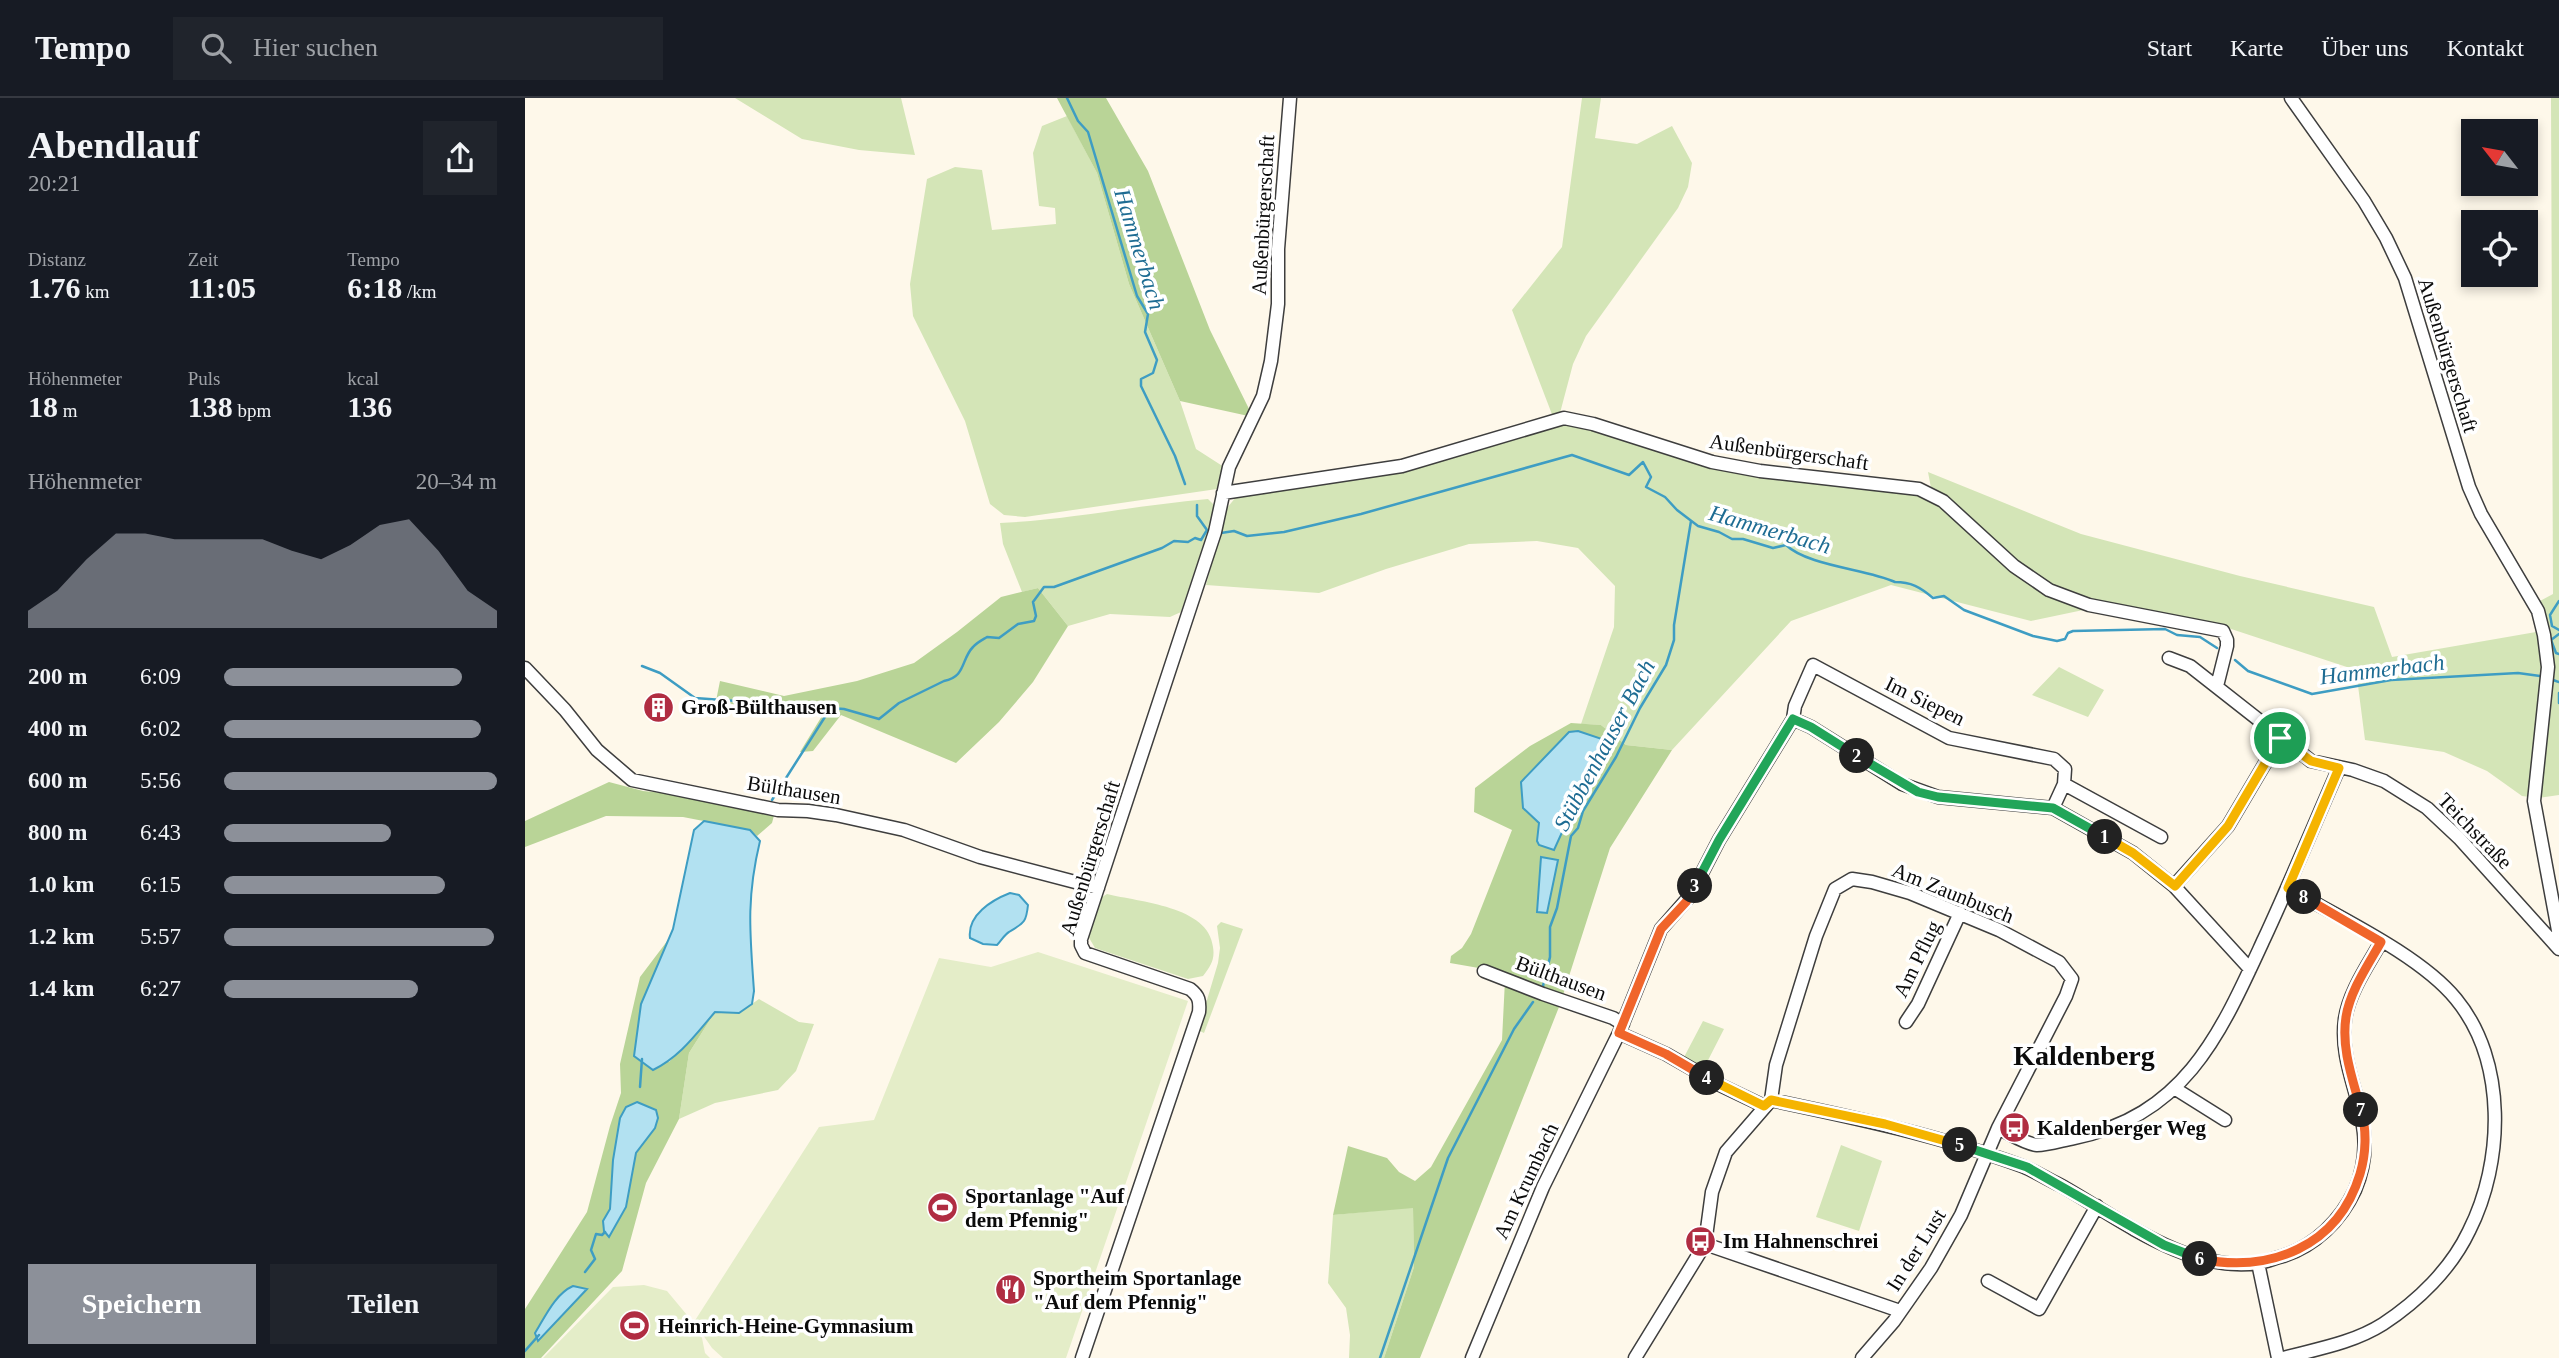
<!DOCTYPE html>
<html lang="de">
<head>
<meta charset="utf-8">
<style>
	body { margin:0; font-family:"Times New Roman",serif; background:#20242c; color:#f1f3f6; height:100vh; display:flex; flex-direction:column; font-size:26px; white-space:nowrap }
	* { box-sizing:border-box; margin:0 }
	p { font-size:23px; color:#9ea1a6 }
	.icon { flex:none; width:38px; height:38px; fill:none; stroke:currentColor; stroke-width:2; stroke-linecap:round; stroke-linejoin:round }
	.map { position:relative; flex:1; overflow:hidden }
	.side { display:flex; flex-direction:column; background:#171b24; width:525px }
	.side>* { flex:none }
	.needle { width:46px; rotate:301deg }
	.controls { position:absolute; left:1936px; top:21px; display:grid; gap:14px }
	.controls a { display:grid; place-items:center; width:77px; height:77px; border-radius:0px; background:#171b24; box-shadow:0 4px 10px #0003; font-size:35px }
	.pin { position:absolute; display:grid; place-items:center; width:60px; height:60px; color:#fff; margin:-30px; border:4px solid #fff; border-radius:50%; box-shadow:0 2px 7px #0007 }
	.km { position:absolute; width:35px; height:35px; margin:-18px; border-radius:50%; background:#222; color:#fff; font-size:19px; line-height:35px; text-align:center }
	.round { display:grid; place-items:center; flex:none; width:74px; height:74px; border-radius:0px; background:#20242c }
	.headline { display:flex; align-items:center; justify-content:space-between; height:119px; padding:0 28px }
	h1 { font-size:38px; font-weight:700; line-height:52px }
	.figures { display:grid; grid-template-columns:repeat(3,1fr); gap:10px; height:119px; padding:7px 28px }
	.figures div { display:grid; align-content:center }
	.figures b { font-size:30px; font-weight:700 }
	.figures small { font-size:19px; font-weight:400 }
	.figures p { font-size:19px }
	.chart { height:196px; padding:14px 28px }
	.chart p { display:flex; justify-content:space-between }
	.chart svg { width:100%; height:126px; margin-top:7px; fill:#8c9099; opacity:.7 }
	.button { display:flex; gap:14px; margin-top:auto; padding:14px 28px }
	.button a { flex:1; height:80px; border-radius:0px; background:#8c9099; color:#fff; font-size:28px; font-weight:700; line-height:80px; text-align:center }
	.button a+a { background:#20242c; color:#f1f3f6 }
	ul { padding:0 28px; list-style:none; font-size:23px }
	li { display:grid; grid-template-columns:112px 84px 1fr; align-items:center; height:52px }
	li i { height:18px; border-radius:9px; background:#8c9099 }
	header { display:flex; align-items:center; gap:42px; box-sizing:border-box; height:98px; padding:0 35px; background:#171b24; border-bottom:2px solid #363941 }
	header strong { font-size:33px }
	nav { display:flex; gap:38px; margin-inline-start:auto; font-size:24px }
	.search { width:490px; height:63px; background:#20242c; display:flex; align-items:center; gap:18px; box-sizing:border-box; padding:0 24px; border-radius:0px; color:#9ea1a6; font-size:26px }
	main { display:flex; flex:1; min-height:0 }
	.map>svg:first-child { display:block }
	.green { fill:#d4e5b7 }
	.forest { fill:#b9d497; fill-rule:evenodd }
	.pitch { fill:#e4edc8 }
	.water { fill:#b2e1f1; stroke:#3e9dc3; stroke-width:2 }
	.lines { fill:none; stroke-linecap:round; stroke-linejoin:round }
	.stream { stroke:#3e9dc3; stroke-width:2.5 }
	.minor-casing { stroke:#3e3e3e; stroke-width:15 }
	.minor { stroke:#fff; stroke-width:12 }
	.split-1-casing { stroke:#fff; stroke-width:14 }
	.split-2-casing { stroke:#fff; stroke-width:14 }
	.split-3-casing { stroke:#fff; stroke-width:14 }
	.split-4-casing { stroke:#fff; stroke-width:14 }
	.split-5-casing { stroke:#fff; stroke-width:14 }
	.split-6-casing { stroke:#fff; stroke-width:14 }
	.split-7-casing { stroke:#fff; stroke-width:14 }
	.split-8-casing { stroke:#fff; stroke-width:14 }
	.split-9-casing { stroke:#fff; stroke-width:14 }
	.split-1 { stroke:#f5b400; stroke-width:9 }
	.split-2 { stroke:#22a559; stroke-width:9 }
	.split-3 { stroke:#22a559; stroke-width:9 }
	.split-4 { stroke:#f0652b; stroke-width:9 }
	.split-5 { stroke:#f5b400; stroke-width:9 }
	.split-6 { stroke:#22a559; stroke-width:9 }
	.split-7 { stroke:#f0652b; stroke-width:9 }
	.split-8 { stroke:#f0652b; stroke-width:9 }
	.split-9 { stroke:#f5b400; stroke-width:9 }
	.labels { text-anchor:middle; stroke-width:7; stroke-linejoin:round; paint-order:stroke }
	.street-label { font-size:21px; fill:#0b0b0b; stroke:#fff }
	.poi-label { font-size:21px; font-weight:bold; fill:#0b0b0b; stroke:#fff; text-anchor:start }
	.water-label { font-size:23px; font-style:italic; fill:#1e6c93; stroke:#fff }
	.district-label { font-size:28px; font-weight:bold; fill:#0b0b0b; stroke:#fff }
</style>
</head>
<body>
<header>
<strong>Tempo</strong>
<div class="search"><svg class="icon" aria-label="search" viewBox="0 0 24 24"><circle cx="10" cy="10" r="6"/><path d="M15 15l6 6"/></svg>Hier suchen</div>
<nav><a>Start</a><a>Karte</a><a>Über uns</a><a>Kontakt</a></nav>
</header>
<main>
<section class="side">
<div class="headline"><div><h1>Abendlauf</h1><p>20:21</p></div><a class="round"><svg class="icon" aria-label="share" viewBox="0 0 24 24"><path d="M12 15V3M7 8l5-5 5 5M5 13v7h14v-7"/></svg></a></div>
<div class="figures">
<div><p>Distanz</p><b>1.76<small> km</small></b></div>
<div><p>Zeit</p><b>11:05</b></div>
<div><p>Tempo</p><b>6:18<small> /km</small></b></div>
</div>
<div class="figures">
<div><p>Höhenmeter</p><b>18<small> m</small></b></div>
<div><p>Puls</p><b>138<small> bpm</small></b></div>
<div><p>kcal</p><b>136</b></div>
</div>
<div class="chart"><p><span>Höhenmeter</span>20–34 m</p>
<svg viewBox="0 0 160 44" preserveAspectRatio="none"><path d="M0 44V38L10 31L20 20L30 11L40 11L50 13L60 13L70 13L80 13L90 17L100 20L110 15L120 8L130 6L140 17L150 31L160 38V44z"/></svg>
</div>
<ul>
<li><b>200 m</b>6:09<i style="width:87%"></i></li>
<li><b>400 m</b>6:02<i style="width:94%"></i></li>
<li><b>600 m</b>5:56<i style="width:100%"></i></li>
<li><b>800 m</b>6:43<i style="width:61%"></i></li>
<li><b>1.0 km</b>6:15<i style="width:81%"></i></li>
<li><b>1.2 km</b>5:57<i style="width:99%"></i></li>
<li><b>1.4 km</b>6:27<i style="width:71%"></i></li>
</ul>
<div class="button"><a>Speichern</a><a>Teilen</a></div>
</section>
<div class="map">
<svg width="2034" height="1260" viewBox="0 0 2034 1260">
	<rect width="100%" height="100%" fill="#fef8ea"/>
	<!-- green -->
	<path class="green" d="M210 0H376L390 57 334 52 277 41Z
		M1057 0H1076L1070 40 1112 46 1147 28 1167 65 1163 89 1153 110 1061 238 1048 266 1035 315 1028 319 987 212 1037 149Z
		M2026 0H2034V697L2013 700 1997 698 1962 673 1919 654 1840 642 1831 572 1682 523 1563 511 1506 523 1366 487 1266 523 1147 652 1101 647 1076 627 1056 626 1089 529 1090 488 1053 450 1012 443 944 446 861 471 794 495 681 487 702 410 711 399 880 371 1035 327 1071 330 1181 368 1406 390 1403 374 1556 436 1715 478 1849 509 1867 559 2011 534 2022 528 2013 504 2028 496Z
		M542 18 572 75 604 186 655 303 671 351 699 369 692 391 500 419 479 417 465 406 440 323 388 218 385 186 402 81 430 69 457 72 467 132 531 126 530 110 514 108 508 55 517 28Z
		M683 401 691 409 656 514 645 519 585 516 543 528 513 490 497 494 478 446 475 425C544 422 613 407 683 401Z
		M1534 569 1579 592 1563 619 1507 597Z
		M582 796C614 804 684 808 688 849 690 861 686 868 678 878L663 881 570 850 563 838 574 801Z
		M696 824 718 831 679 935 673 932 693 865 695 850 692 828Z
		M234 901 274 924 289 926 271 973 253 992 190 1005 154 1021 164 955 190 914 214 915Z
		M1178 923 1199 931 1177 974 1157 963Z
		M1316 1047 1357 1063 1334 1133 1291 1119Z
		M888 1109 889 1169 859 1260H824L825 1237 821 1210 803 1185 808 1117Z"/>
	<!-- forest -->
	<path class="forest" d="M532 0H581L623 73 685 232 728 319 655 303 604 186 572 75Z
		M513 490 543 528 508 584 474 624 431 665 316 617 288 653 275 654 300 613H246L191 603 195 583 259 598 332 583 389 565 432 534 476 499Z
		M1046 625 1076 627 1101 647 1147 652 1085 750 1038 897 971 873 925 865 926 858 937 850 946 836 987 732 949 714 950 690 1005 648Z
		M84 684 118 693 252 706 247 725 232 738 225 732 158 719 81 718 0 749V723Z
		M146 838 116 906 109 958 144 964 190 914 164 955 154 1021 121 1085 97 1173 16 1260H0V1211L62 1114 85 1028 96 995 95 966 115 879ZM95 1020 130 1030 111 1055 105 1076 79 1132 78 1123 85 1111 88 1062ZM48 1188 62 1191 14 1242Z
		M980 882 1034 909 895 1260H859L889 1169 888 1110 808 1117 823 1048 862 1060 874 1074 890 1083 906 1069 977 942Z"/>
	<!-- pitch -->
	<path class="pitch" d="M513 854 663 903 541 1260H198L187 1250 169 1224 294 1029 349 1022 414 860 466 869Z
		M119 1187 142 1193 162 1217 177 1240 180 1255 185 1260H18L88 1189Z"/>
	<!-- water -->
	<path class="water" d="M1053 633 1080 642 1085 647 1084 653 1058 688 1029 752 1014 747 1012 743 1014 725 998 710 996 684 1044 634Z
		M179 723 225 732 235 743C221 801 225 836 229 893L227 906 214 915 190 914C171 936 155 959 128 972L109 958 116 906 148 831 169 732Z
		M1016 759 1033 762 1022 815 1012 814Z
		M485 795 494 797 503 807C501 826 498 825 484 834 480 836 476 843 472 847L458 846 445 840C442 817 467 802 485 795Z
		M112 1004 131 1012 133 1020 130 1030 111 1055 101 1109 84 1139 79 1133 78 1123 85 1111 88 1062 95 1020 101 1009Z
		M48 1188 62 1191 13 1243 10 1235C20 1219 30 1196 48 1188Z"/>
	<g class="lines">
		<!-- stream -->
		<path class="stream" d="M542 0 553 23 563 34 612 198 623 216 620 234 632 262 628 275 616 281V288L650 358 660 386
			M696 435 709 433 722 438 759 434 836 416 1047 357 1104 377 1118 364 1126 379 1121 389 1140 399 1152 412 1173 428 1194 434 1207 441H1218L1248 450 1261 447C1283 468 1341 471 1370 484 1386 484 1395 489 1408 500L1419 498 1439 512 1508 538 1532 543 1540 541 1543 535 1548 533 1640 531 1652 537 1675 539 1692 550
			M2034 503 2025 517 2027 528 2034 532
			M2034 536 2026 542 2031 555 2034 556
			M1710 562 1723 573 1787 596 1866 582 1993 575 2015 578
			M117 568 135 575 170 600 319 611 354 621 374 605 419 583C441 579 436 561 448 549 451 545 457 542 462 539L474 540 493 526 509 523 511 518 508 504 519 489H529L637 450 649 443 663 444 670 440 676 442 682 432 672 418V407
			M2028 582 2034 584
			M2034 595V605
			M247 702 305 611
			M1018 888 1025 859V829L1032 810 1046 738 1053 730 1058 713 1091 659 1115 610 1141 567 1149 542V527L1166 423
			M115 989 117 961
			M60 1174 70 1161 66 1152 71 1136 77 1137 80 1134
			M0 1253 14 1237
			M855 1260 923 1060 989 931 1008 904"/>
		<defs>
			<path id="minor" d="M1766 0 1839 103 1861 140 1880 180 1944 389 1956 416 2013 513 2019 537 2023 569 2009 703 2034 838
				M698 395 877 368 1039 320 1068 326 1187 364 1235 373 1394 391 1418 403 1489 468 1524 492 1564 507 1698 533 1702 542V548L1692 588
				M1644 560 1665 568 1786 663 1828 672 1859 683 1902 710 1934 740 2034 851
				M0 570 40 612 72 652 107 682 253 712 283 713 311 717 379 732 455 759 573 790
				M1268 621 1286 629 1377 686 1413 699 1528 710 1608 755 1649 788 1725 871
				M1539 686 1636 739
				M1649 788 1703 728 1755 640
				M959 873 1018 896 1088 920 1098 926
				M1381 924 1393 906 1435 815
				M1094 935 1141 956 1195 987 1239 1008
				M1649 990 1700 1022
				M1246 1002 1251 967 1291 838 1310 791 1327 781 1347 784 1385 795 1474 832 1534 864 1547 881 1541 898 1473 1030 1436 1117 1406 1170 1369 1223 1337 1260
				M1246 1002C1331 1020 1416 1038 1497 1068 1510 1073 1522 1081 1535 1087 1594 1120 1662 1175 1733 1165 1741 1164 1750 1160 1758 1158 1790 1148 1816 1122 1830 1092 1859 1024 1812 982 1820 921 1824 894 1843 867 1856 844
				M1473 1030C1484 1035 1500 1046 1512 1047 1523 1047 1538 1042 1549 1040 1661 1018 1696 934 1739 841 1765 785 1789 727 1814 670
				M1180 1146 1375 1213
				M1733 1165 1753 1260
				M1463 1183 1514 1211 1572 1108
				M557 1260 674 914C675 903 674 898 665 891L560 855 556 847V841L690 434 704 369 738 298 746 263 753 206V151L765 0
				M947 1260 1018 1089 1094 935 1136 831 1165 798 1194 742 1268 621 1270 608 1288 567 1424 640 1529 661 1540 671 1539 686 1528 710
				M1110 1260 1180 1146 1187 1094 1201 1054 1246 1002
				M1758 1260C1792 1251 1828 1245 1858 1226 1893 1203 1926 1171 1944 1133 1979 1064 1982 963 1931 901 1895 857 1813 819 1763 790"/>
		</defs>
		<!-- minor casing -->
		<use href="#minor" class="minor-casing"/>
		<!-- minor -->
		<use href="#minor" class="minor"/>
	</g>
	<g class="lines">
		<defs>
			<path id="split-1" d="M1580 739 1608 755 1650 788 1703 728 1755 640"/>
			<path id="split-2" d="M1332 658 1393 694 1413 699 1528 710 1580 739"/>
			<path id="split-3" d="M1170 788 1194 742 1268 621 1286 629 1332 658"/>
			<path id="split-4" d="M1170 788 1161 804 1136 831 1094 935 1141 956 1182 980"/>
			<path id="split-5" d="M1182 980 1239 1008 1246 1002 1360 1026 1435 1047"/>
			<path id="split-6" d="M1435 1047 1502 1069 1639 1147 1675 1161"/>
			<path id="split-7" d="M1675 1161C1745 1175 1813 1149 1835 1076 1841 1056 1842 1032 1836 1012"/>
			<path id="split-8" d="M1779 799 1856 844C1843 867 1825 893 1821 919 1816 951 1828 982 1836 1012"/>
			<path id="split-9" d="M1755 640 1786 663 1814 670 1763 790 1779 799"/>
		</defs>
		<!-- split-1 casing -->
		<use href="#split-1" class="split-1-casing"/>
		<!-- split-2 casing -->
		<use href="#split-2" class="split-2-casing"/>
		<!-- split-3 casing -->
		<use href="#split-3" class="split-3-casing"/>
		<!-- split-4 casing -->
		<use href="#split-4" class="split-4-casing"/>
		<!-- split-5 casing -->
		<use href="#split-5" class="split-5-casing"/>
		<!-- split-6 casing -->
		<use href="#split-6" class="split-6-casing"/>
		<!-- split-7 casing -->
		<use href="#split-7" class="split-7-casing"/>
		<!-- split-8 casing -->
		<use href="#split-8" class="split-8-casing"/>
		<!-- split-9 casing -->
		<use href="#split-9" class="split-9-casing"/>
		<!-- split-1 -->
		<use href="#split-1" class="split-1"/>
		<!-- split-2 -->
		<use href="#split-2" class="split-2"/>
		<!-- split-3 -->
		<use href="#split-3" class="split-3"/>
		<!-- split-4 -->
		<use href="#split-4" class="split-4"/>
		<!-- split-5 -->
		<use href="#split-5" class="split-5"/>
		<!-- split-6 -->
		<use href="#split-6" class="split-6"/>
		<!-- split-7 -->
		<use href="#split-7" class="split-7"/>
		<!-- split-8 -->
		<use href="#split-8" class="split-8"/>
		<!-- split-9 -->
		<use href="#split-9" class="split-9"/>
	</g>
	<!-- icons -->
	<defs>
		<symbol id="building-disc" viewBox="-11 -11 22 22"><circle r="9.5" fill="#b02d42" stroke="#fff"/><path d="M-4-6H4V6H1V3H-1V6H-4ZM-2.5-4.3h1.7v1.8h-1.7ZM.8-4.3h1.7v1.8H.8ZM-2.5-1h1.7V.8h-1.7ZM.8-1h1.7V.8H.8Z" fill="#fff"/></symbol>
		<symbol id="bus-disc" viewBox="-11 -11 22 22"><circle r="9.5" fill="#b02d42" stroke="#fff"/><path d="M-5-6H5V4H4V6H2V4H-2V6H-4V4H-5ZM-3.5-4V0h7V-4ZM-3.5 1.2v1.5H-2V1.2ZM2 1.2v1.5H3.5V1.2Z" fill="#fff"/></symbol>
		<symbol id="stadium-disc" viewBox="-11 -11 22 22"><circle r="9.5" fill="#b02d42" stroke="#fff"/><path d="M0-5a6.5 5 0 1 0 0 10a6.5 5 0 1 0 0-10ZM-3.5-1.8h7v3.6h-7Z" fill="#fff"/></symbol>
		<symbol id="restaurant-disc" viewBox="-11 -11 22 22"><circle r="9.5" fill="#b02d42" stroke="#fff"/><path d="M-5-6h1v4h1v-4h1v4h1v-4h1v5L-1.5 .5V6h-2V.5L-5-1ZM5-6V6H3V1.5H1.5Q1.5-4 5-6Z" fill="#fff"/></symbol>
	</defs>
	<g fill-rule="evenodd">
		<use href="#building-disc" x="116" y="592" width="35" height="35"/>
		<use href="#bus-disc" x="1472" y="1012" width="35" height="35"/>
		<use href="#stadium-disc" x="400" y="1092" width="35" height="35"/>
		<use href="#bus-disc" x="1158" y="1126" width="35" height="35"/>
		<use href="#restaurant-disc" x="468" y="1174" width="35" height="35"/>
		<use href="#stadium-disc" x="92" y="1210" width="35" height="35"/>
	</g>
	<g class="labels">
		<!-- street labels -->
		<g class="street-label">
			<text transform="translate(738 117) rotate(-87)" y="7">Außenbürgerschaft</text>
			<text transform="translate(1923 257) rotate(73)" y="7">Außenbürgerschaft</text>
			<text transform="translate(1264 354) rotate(8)" y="7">Außenbürgerschaft</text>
			<text transform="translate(1400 603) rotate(26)" y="7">Im Siepen</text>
			<text transform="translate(269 692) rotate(9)" y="7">Bülthausen</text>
			<text transform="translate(1950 733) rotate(46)" y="7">Teichstraße</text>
			<text transform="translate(565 760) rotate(-73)" y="7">Außenbürgerschaft</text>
			<text transform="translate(1428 795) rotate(22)" y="7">Am Zaunbusch</text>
			<text transform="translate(1392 861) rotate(-64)" y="7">Am Pflug</text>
			<text transform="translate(1036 880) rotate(20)" y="7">Bülthausen</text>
			<text transform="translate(1001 1083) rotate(-65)" y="7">Am Krumbach</text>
			<text transform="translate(1391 1152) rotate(-58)" y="7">In der Lust</text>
		</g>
		<!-- poi labels -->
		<g class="poi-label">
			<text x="156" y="616">Groß-Bülthausen</text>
			<text x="1512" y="1037">Kaldenberger Weg</text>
			<text x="440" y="1105">Sportanlage "Auf<tspan x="440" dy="24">dem Pfennig"</tspan></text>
			<text x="1198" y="1150">Im Hahnenschrei</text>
			<text x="508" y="1187">Sportheim Sportanlage<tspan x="508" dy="24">"Auf dem Pfennig"</tspan></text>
			<text x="133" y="1235">Heinrich-Heine-Gymnasium</text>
		</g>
		<!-- water labels -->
		<g class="water-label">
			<text transform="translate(615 151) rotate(73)" y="8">Hammerbach</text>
			<text transform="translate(1245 431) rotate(16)" y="8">Hammerbach</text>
			<text transform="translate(1857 571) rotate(-7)" y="8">Hammerbach</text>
			<text transform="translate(1079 647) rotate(-62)" y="8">Stübbenhauser Bach</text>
		</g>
		<!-- district labels -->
		<g class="district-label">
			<text x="1559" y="967">Kaldenberg</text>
		</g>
	</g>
</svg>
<div class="controls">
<a><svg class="needle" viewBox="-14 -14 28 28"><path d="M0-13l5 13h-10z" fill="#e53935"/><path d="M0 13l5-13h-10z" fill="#9ea1a6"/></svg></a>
<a><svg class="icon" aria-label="locate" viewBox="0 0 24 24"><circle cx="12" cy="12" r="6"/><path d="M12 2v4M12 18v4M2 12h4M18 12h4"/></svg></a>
</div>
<div class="pin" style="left:1755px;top:640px;background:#1e9e55"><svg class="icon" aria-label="arrive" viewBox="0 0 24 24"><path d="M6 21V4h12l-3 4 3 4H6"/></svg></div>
<b class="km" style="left:1580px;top:739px">1</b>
<b class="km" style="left:1332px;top:658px">2</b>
<b class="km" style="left:1170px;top:788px">3</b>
<b class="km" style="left:1182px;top:980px">4</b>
<b class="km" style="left:1435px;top:1047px">5</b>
<b class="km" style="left:1675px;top:1161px">6</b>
<b class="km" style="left:1836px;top:1012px">7</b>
<b class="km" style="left:1779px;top:799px">8</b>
</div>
</main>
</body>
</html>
